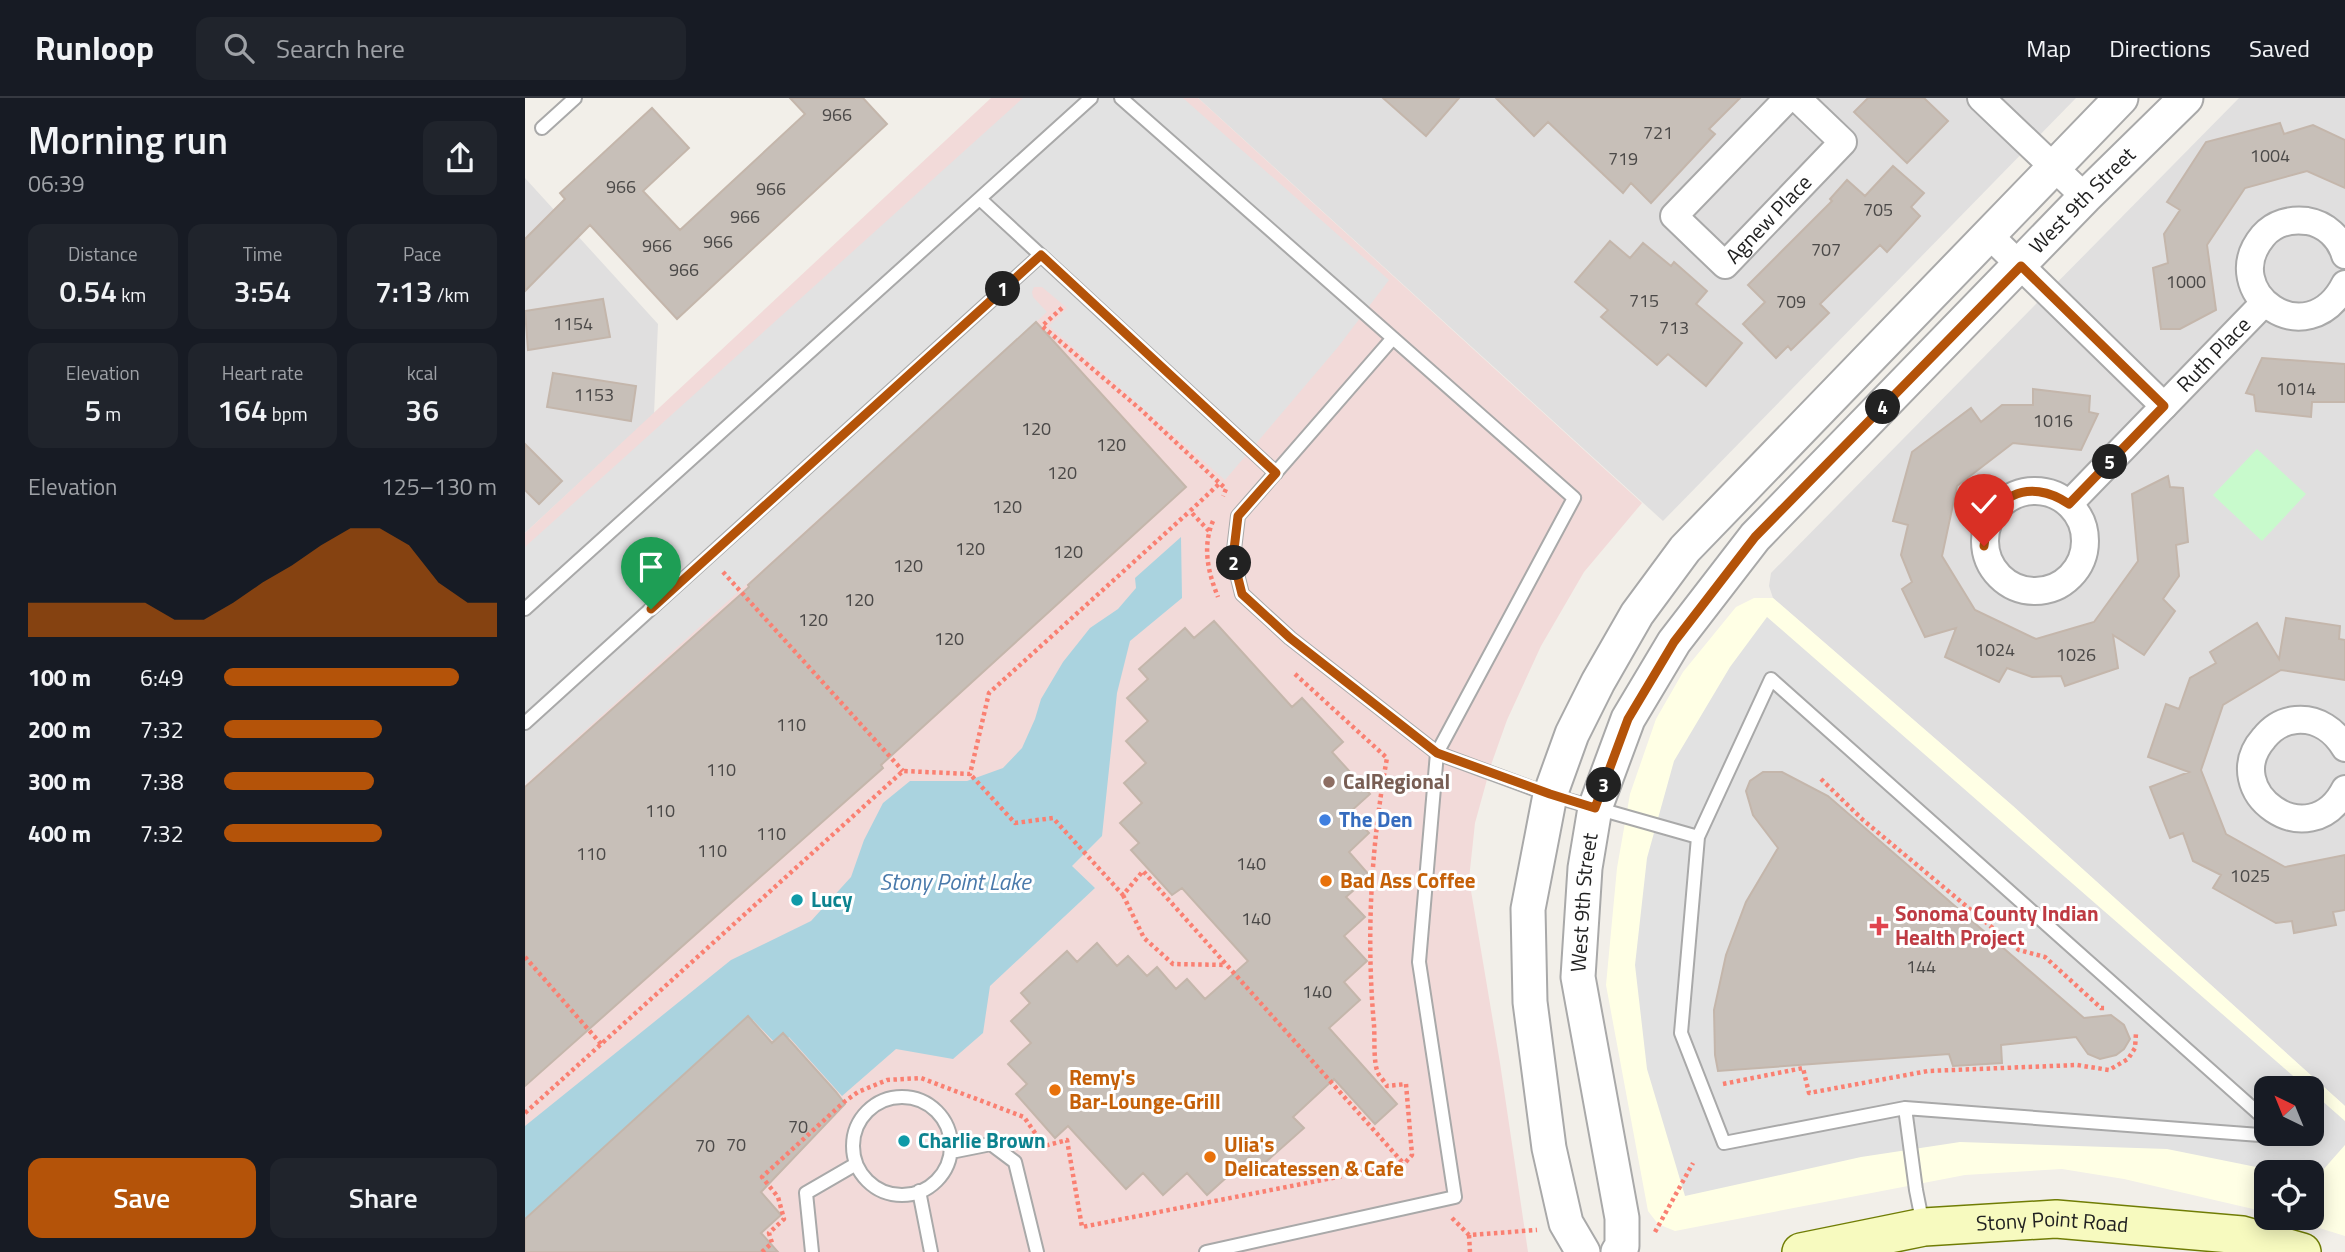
<!DOCTYPE html>
<html lang="en">
<head>
<meta charset="utf-8">
<style>
	body { margin:0; font-family:"Titillium Web",sans-serif; background:#20242c; color:#f1f3f6; height:100vh; display:flex; flex-direction:column; font-size:26px; white-space:nowrap }
	* { box-sizing:border-box; margin:0 }
	p { font-size:23px; color:#9ea1a6 }
	.icon { flex:none; width:38px; height:38px; fill:none; stroke:currentColor; stroke-width:2; stroke-linecap:round; stroke-linejoin:round }
	.map { position:relative; flex:1; overflow:hidden }
	.sheet { display:flex; flex-direction:column; background:#171b24; width:525px }
	.sheet>* { flex:none }
	.needle { width:46px; rotate:317deg }
	.fabs { position:absolute; left:1729px; top:978px; display:grid; gap:14px }
	.fabs a { display:grid; place-items:center; width:70px; height:70px; border-radius:14px; background:#171b24; box-shadow:0 4px 18px #0003; font-size:35px }
	.pin { position:absolute; display:grid; place-items:center; width:60px; height:60px; color:#fff; margin:-72px -30px; border-radius:50% 50% 50% 0; rotate:-45deg; box-shadow:0 0 7px #0007 }
	.pin .icon { rotate:45deg }
	.km { position:absolute; width:35px; height:35px; margin:-18px; border-radius:50%; background:#222; color:#fff; font-size:19px; line-height:35px; text-align:center }
	.round { display:grid; place-items:center; flex:none; width:74px; height:74px; border-radius:14px; background:#20242c }
	.summary { display:flex; align-items:center; justify-content:space-between; height:119px; padding:0 28px }
	h1 { font-size:38px; font-weight:600; line-height:52px }
	.stats { display:grid; grid-template-columns:repeat(3,1fr); gap:10px; height:119px; padding:7px 28px }
	.stats div { display:grid; align-content:center; border-radius:14px; background:#20242c; text-align:center }
	.stats b { font-size:30px; font-weight:600 }
	.stats small { font-size:19px; font-weight:400 }
	.stats p { font-size:19px }
	.chart { height:196px; padding:14px 28px }
	.chart p { display:flex; justify-content:space-between }
	.chart svg { width:100%; height:126px; margin-top:7px; fill:#b45309; opacity:.7 }
	.cta { display:flex; gap:14px; margin-top:auto; padding:14px 28px }
	.cta a { flex:1; height:80px; border-radius:14px; background:#b45309; color:#fff; font-size:28px; font-weight:600; line-height:80px; text-align:center }
	.cta a+a { background:#20242c; color:#f1f3f6 }
	ul { padding:0 28px; list-style:none; font-size:23px }
	li { display:grid; grid-template-columns:112px 84px 1fr; align-items:center; height:52px }
	li i { height:18px; border-radius:9px; background:#b45309 }
	header { display:flex; align-items:center; gap:42px; box-sizing:border-box; height:98px; padding:0 35px; background:#171b24; border-bottom:2px solid #363941 }
	header strong { font-size:33px }
	nav { display:flex; gap:38px; margin-inline-start:auto; font-size:24px }
	.search { width:490px; height:63px; background:#20242c; display:flex; align-items:center; gap:18px; box-sizing:border-box; padding:0 24px; border-radius:14px; color:#9ea1a6; font-size:26px }
	main { display:flex; flex:1; min-height:0 }
	.map>svg:first-child { display:block }
	.residential { fill:#e0dfdf }
	.commercial { fill:#f2dad9 }
	.education { fill:#ffffe5; fill-rule:evenodd }
	.park { fill:#c8facc }
	.parking { fill:#e2e2e2 }
	.water { fill:#aad3df }
	.building { fill:#c7bfb8; stroke:#c4b6ab; stroke-width:2 }
	.lines { fill:none; stroke-linecap:round; stroke-linejoin:round }
	.service-casing { stroke:#a9a9a9; stroke-width:16 }
	.minor-casing { stroke:#a9a9a9; stroke-width:30 }
	.tertiary-casing { stroke:#a9a9a9; stroke-width:37 }
	.secondary-casing { stroke:#707d05; stroke-width:40 }
	.path { stroke:#fa8072; stroke-width:4.5; stroke-dasharray:3.5 3.5; stroke-linecap:butt }
	.service { stroke:#fff; stroke-width:12 }
	.minor { stroke:#fff; stroke-width:26 }
	.tertiary { stroke:#fff; stroke-width:33 }
	.secondary { stroke:#f7fabf; stroke-width:37 }
	.route-casing { stroke:#fff; stroke-width:14 }
	.route { stroke:#b45309; stroke-width:9 }
	.education-dot { fill:#8d6e63; stroke:#fff; stroke-width:2.5 }
	.shop-dot { fill:#3f7fe0; stroke:#fff; stroke-width:2.5 }
	.food-dot { fill:#e8710a; stroke:#fff; stroke-width:2.5 }
	.culture-dot { fill:#0f9aa8; stroke:#fff; stroke-width:2.5 }
	.health-dot { fill:#e0444e; stroke:#fff; stroke-width:2.5 }
	.labels { text-anchor:middle; stroke-width:6; stroke-linejoin:round; paint-order:stroke }
	.number-label { font-size:18px; fill:#4b4948 }
	.street-label { font-size:21px; fill:#222; stroke:#fff }
	.education-label { font-size:21px; font-weight:bold; fill:#785e54; stroke:#fff; text-anchor:start }
	.shop-label { font-size:21px; font-weight:bold; fill:#366cbe; stroke:#fff; text-anchor:start }
	.food-label { font-size:21px; font-weight:bold; fill:#c56008; stroke:#fff; text-anchor:start }
	.culture-label { font-size:21px; font-weight:bold; fill:#0d838f; stroke:#fff; text-anchor:start }
	.health-label { font-size:21px; font-weight:bold; fill:#be3a42; stroke:#fff; text-anchor:start }
	.water-label { font-size:23px; font-style:italic; fill:#4a7aab; stroke:#fff }
</style>
</head>
<body>
<header>
<strong>Runloop</strong>
<div class="search"><svg class="icon" aria-label="search" viewBox="0 0 24 24"><circle cx="10" cy="10" r="6"/><path d="M15 15l6 6"/></svg>Search here</div>
<nav><a>Map</a><a>Directions</a><a>Saved</a></nav>
</header>
<main>
<section class="sheet">
<div class="summary"><div><h1>Morning run</h1><p>06:39</p></div><a class="round"><svg class="icon" aria-label="share" viewBox="0 0 24 24"><path d="M12 15V3M7 8l5-5 5 5M5 13v7h14v-7"/></svg></a></div>
<div class="stats">
<div><p>Distance</p><b>0.54<small> km</small></b></div>
<div><p>Time</p><b>3:54</b></div>
<div><p>Pace</p><b>7:13<small> /km</small></b></div>
</div>
<div class="stats">
<div><p>Elevation</p><b>5<small> m</small></b></div>
<div><p>Heart rate</p><b>164<small> bpm</small></b></div>
<div><p>kcal</p><b>36</b></div>
</div>
<div class="chart"><p><span>Elevation</span>125–130 m</p>
<svg viewBox="0 0 160 44" preserveAspectRatio="none"><path d="M0 44V32L10 32L20 32L30 32L40 32L50 38L60 38L70 32L80 25L90 19L100 12L110 6L120 6L130 12L140 25L150 32L160 32V44z"/></svg>
</div>
<ul>
<li><b>100 m</b>6:49<i style="width:86%"></i></li>
<li><b>200 m</b>7:32<i style="width:58%"></i></li>
<li><b>300 m</b>7:38<i style="width:55%"></i></li>
<li><b>400 m</b>7:32<i style="width:58%"></i></li>
</ul>
<div class="cta"><a>Save</a><a>Share</a></div>
</section>
<div class="map">
<svg width="1820" height="1154" viewBox="0 0 1820 1154">
	<rect width="100%" height="100%" fill="#f2efe9"/>
	<!-- residential -->
	<path class="residential" d="M673 0H1551L1138 423Z
		M1714 0H1820V1008L1488 708 1248 500 1244 488 1246 475Z
		M0 80 133 226 129 316 0 435Z"/>
	<!-- commercial -->
	<path class="commercial" d="M466 0H673L1117 405 1059 474 1016 548 982 622 966 667 950 725 944 781 975 965 1003 1154H0V435Z"/>
	<!-- education -->
	<path class="education" d="M1229 500H1248L1488 708 1820 1008V1138L1762 1120H1787V1074H1741V1114L1599 1081 1537 1071 1440 1077 1150 1133 1133 1126 1123 1113 1081 887 1092 770 1105 696 1131 621 1158 574 1211 509ZM1741 990H1787V1036H1741Z"/>
	<!-- park -->
	<path class="park" d="M1732 351 1781 396 1737 443 1688 397Z"/>
	<!-- parking -->
	<path class="parking" d="M498 0H658L864 182 813 249 700 382 524 228 542 210 517 189H509L507 194 508 199 522 214 0 687V449Z
		M1242 519 1782 990H1741V1036H1787V994L1820 1023V1047L1790 1081H1787V1074H1756L1642 1051 1435 1044 1336 1059 1160 1098 1122 971 1110 867 1122 760 1149 663 1205 569Z"/>
	<!-- water -->
	<path class="water" d="M656 439 657 500 605 543 592 595 577 738 547 768 570 790 465 888 458 935 428 961 371 951 317 998 264 939 253 948 228 922 0 1128V1028L206 862 286 823 326 779 339 742 358 705 385 683H442L478 670 497 650 510 621 516 601 538 564 565 530 593 511 611 490 610 480Z"/>
	<!-- building -->
	<path class="building" d="M265 0H338L362 26 152 221 65 127 0 193V141L40 101 35 95 127 10 164 50 118 93 155 132 280 16Z
		M858 0H934L901 38Z
		M971 0H1215L1184 31 1190 36 1126 105 1106 85 1098 95 1023 24 1009 38Z
		M1343 0H1399L1423 23 1382 65 1329 14Z
		M1755 25 1759 36 1788 27 1820 42V90L1782 73 1720 90 1682 147 1691 212 1655 231H1636L1628 170 1643 165 1639 136 1655 112 1642 104 1681 44Z
		M1368 68 1399 95 1386 109 1395 118 1362 154 1355 147 1295 206 1304 215 1266 252 1263 248 1251 260 1218 226 1240 204 1223 187 1307 103 1305 101 1322 82 1340 98Z
		M1085 143 1105 160 1118 145 1146 168 1149 164 1182 193 1171 206 1217 245 1181 288 1143 256 1132 267 1076 219 1083 212 1050 184Z
		M78 201 85 239 3 252 0 213Z
		M511 224 661 389 356 667 358 670 0 988V689L224 489 223 487Z
		M1737 260 1820 266V304H1787L1786 319 1731 313 1729 297 1721 295Z
		M28 275 111 288 106 323 22 309Z
		M1508 291 1565 298 1564 314 1573 316 1556 352 1488 345 1432 388 1417 458 1450 512 1511 541 1569 524 1613 463 1607 396 1643 378 1645 389 1658 390 1663 444 1651 447 1654 478 1638 501 1650 513 1619 557 1588 537 1593 570 1540 588 1536 578 1507 579 1482 570 1474 584 1420 559 1431 530 1400 539 1377 491 1387 484 1376 457 1383 427 1368 423 1387 354 1446 310 1456 324 1477 307H1508Z
		M0 346 37 383 14 406 0 392Z
		M1761 520 1815 528 1814 541 1820 542V582L1756 572 1698 607 1676 672 1701 736 1760 769 1820 757V812L1808 814 1811 827 1769 835 1767 823 1751 825 1688 790 1696 777 1668 763 1658 735 1645 740 1625 689 1664 674 1623 659 1641 606 1654 611 1665 580 1691 565 1685 554 1732 525 1754 561Z
		M689 523 767 609 777 600 818 644 807 654 845 696 825 714 844 735 824 754 845 778 821 799 840 819 819 838 842 863 819 884 835 902 804 930 872 1006 850 1026 809 981 768 1019 779 1030 734 1070 724 1059 682 1097 662 1075 638 1097 618 1075 601 1091 543 1028 530 1040 491 996 502 986 483 966 506 945 486 923 505 905 496 895 542 853 552 864 572 845 592 868 603 858 622 878 632 869 651 891 662 881 680 901 723 863 657 790 647 797 606 752 614 745 595 725 617 705 599 685 621 665 601 643 623 623 602 600 623 581 614 571 660 530 669 540Z
		M1238 674H1257L1303 698 1559 920 1586 917 1599 927 1605 941 1599 951 1591 957 1575 961 1563 956 1551 939 1476 947 1477 965 1428 968 1424 956 1193 973 1190 957 1189 912 1201 857 1221 804 1253 750 1228 717 1221 693 1225 683Z
		M223 918 247 945 258 935 311 994 320 1006 236 1094 256 1117 236 1135 253 1154H0V1121Z"/>
	<g class="lines">
		<defs>
			<path id="service" d="M596 0 1049 400 912 655 894 864 930 1099 681 1154
				M17 30 50 0
				M455 101 751 375
				M868 240 713 418 708 460 717 496 765 540 912 655 1025 697 1173 739 1156 935 1199 1045 1380 1010 1761 1039 1757 1036
				M0 511 566 0
				M0 625 516 157
				M1173 739 1246 581 1741 1022
				M328 1048a49 49 0 1 1 98 0a49 49 0 1 1-98 0Z
				M1380 1010 1391 1092 1398 1127
				M426 1054 466 1046 490 1064 512 1154
				M394 1093 406 1154
				M287 1154 281 1095 331 1066"/>
			<g id="minor">
				<path id="s1" d="M1263 0 1149 118 1200 167 1318 44 1272 0"/>
				<path d="M1456 0 1560 99"/>
				<path d="M1464 137 1639 308"/>
				<path d="M1820 157C1815 140 1801 126 1782 123 1766 121 1749 125 1738 138 1691 194 1783 259 1820 186"/>
				<circle cx="1510" cy="443" r="50"/>
				<path id="s2" d="M1544 406 1739 205"/>
				<path d="M1820 650C1810 633 1793 620 1771 622 1758 623 1747 630 1739 640 1692 693 1785 760 1820 691"/>
			</g>
			<g id="tertiary">
				<path d="M1058 1154 1041 1125 1024 1050 1005 904 1003 811 1025 697 1047 636 1073 584 1112 516 1160 451 1596 0"/>
				<path id="s3" d="M1093 1154 1097 1148V1120L1053 879 1060 770 1070 710 1103 621 1149 544 1230 439 1560 99 1661 0"/>
			</g>
			<g id="secondary">
				<path id="s4" d="M1276 1154 1399 1129 1531 1121 1717 1137 1777 1154"/>
			</g>
		</defs>
		<!-- service casing -->
		<use href="#service" class="service-casing"/>
		<!-- minor casing -->
		<use href="#minor" class="minor-casing"/>
		<!-- tertiary casing -->
		<use href="#tertiary" class="tertiary-casing"/>
		<!-- secondary casing -->
		<use href="#secondary" class="secondary-casing"/>
		<!-- path -->
		<path class="path" d="M537 210 517 228 615 311 701 391 698 398
			M688 423C677 449 683 474 693 499
			M684 433 665 413 695 385
			M198 474 378 673
			M770 576 862 660C846 748 841 838 849 927 850 939 848 964 853 975 855 979 860 984 862 988L881 986 887 1057 879 1066
			M1296 681 1338 722 1494 852 1520 859 1576 910H1582
			M598 797 619 840 648 866 701 867
			M0 859 76 946
			M1198 986 1278 970 1284 995 1403 973 1552 967 1584 972 1603 961 1610 950 1611 935
			M0 1015 378 673 445 676 464 595 665 413
			M927 1120 944 1137 1012 1132
			M1130 1134 1168 1065
			M944 1137 945 1154
			M237 1154 247 1145 244 1135 259 1121 253 1099 237 1079 319 1004 333 994 362 982 396 980 499 1019 519 1048 542 1042 557 1129 879 1066 618 773 598 797 528 720 490 725 445 676"/>
		<!-- service -->
		<use href="#service" class="service"/>
		<!-- minor -->
		<use href="#minor" class="minor"/>
		<!-- tertiary -->
		<use href="#tertiary" class="tertiary"/>
		<!-- secondary -->
		<use href="#secondary" class="secondary"/>
	</g>
	<g class="lines">
		<defs>
			<path id="route" d="M126 511 516 157 751 375 713 418 708 460 717 496 765 540 912 655 1025 696 1070 710 1103 621 1149 544 1230 439 1496 168 1639 308 1544 406C1503 378 1463 398 1459 448"/>
		</defs>
		<!-- route casing -->
		<use href="#route" class="route-casing"/>
		<!-- route -->
		<use href="#route" class="route"/>
	</g>
	<!-- markers -->
	<circle class="education-dot" cx="804" cy="684" r="7"/>
	<circle class="shop-dot" cx="800" cy="722" r="7"/>
	<g class="food-dot">
		<circle cx="801" cy="783" r="7"/>
		<circle cx="530" cy="992" r="7"/>
		<circle cx="685" cy="1059" r="7"/>
	</g>
	<g class="culture-dot">
		<circle cx="272" cy="802" r="7"/>
		<circle cx="379" cy="1043" r="7"/>
	</g>
	<path class="health-dot" d="M1350.5 817.5h7v7h7v7h-7v7h-7v-7h-7v-7h7z"/>
	<g class="labels">
		<!-- number labels -->
		<g class="number-label">
			<text x="312" y="23">966</text>
			<text x="1133" y="41">721</text>
			<text x="1745" y="64">1004</text>
			<text x="1098" y="67">719</text>
			<text x="96" y="95">966</text>
			<text x="246" y="97">966</text>
			<text x="1353" y="118">705</text>
			<text x="220" y="125">966</text>
			<text x="193" y="150">966</text>
			<text x="132" y="154">966</text>
			<text x="1301" y="158">707</text>
			<text x="159" y="178">966</text>
			<text x="1661" y="190">1000</text>
			<text x="1119" y="209">715</text>
			<text x="1266" y="210">709</text>
			<text x="48" y="232">1154</text>
			<text x="1149" y="236">713</text>
			<text x="1771" y="297">1014</text>
			<text x="69" y="303">1153</text>
			<text x="1528" y="329">1016</text>
			<text x="511" y="337">120</text>
			<text x="586" y="353">120</text>
			<text x="537" y="381">120</text>
			<text x="482" y="415">120</text>
			<text x="445" y="457">120</text>
			<text x="543" y="460">120</text>
			<text x="383" y="474">120</text>
			<text x="334" y="508">120</text>
			<text x="288" y="528">120</text>
			<text x="424" y="547">120</text>
			<text x="1470" y="558">1024</text>
			<text x="1551" y="563">1026</text>
			<text x="266" y="633">110</text>
			<text x="196" y="678">110</text>
			<text x="135" y="719">110</text>
			<text x="246" y="742">110</text>
			<text x="187" y="759">110</text>
			<text x="66" y="762">110</text>
			<text x="726" y="772">140</text>
			<text x="1725" y="784">1025</text>
			<text x="731" y="827">140</text>
			<text x="1396" y="875">144</text>
			<text x="792" y="900">140</text>
			<text x="273" y="1035">70</text>
			<text x="211" y="1053">70</text>
			<text x="180" y="1054">70</text>
		</g>
		<!-- street labels -->
		<g class="street-label">
			<text dy="7" stroke="none"><textPath href="#s3" startOffset="1237">West 9th Street</textPath></text>
			<text dy="7" stroke="none"><textPath href="#s1" startOffset="298">Agnew Place</textPath></text>
			<text dy="7" stroke="none"><textPath href="#s2" startOffset="208">Ruth Place</textPath></text>
			<text dy="7" stroke="none"><textPath href="#s3" startOffset="355">West 9th Street</textPath></text>
			<text dy="7" stroke="none"><textPath href="#s4" startOffset="254">Stony Point Road</textPath></text>
		</g>
		<!-- education labels -->
		<g class="education-label">
			<text x="818" y="691">CalRegional</text>
		</g>
		<!-- shop labels -->
		<g class="shop-label">
			<text x="814" y="729">The Den</text>
		</g>
		<!-- food labels -->
		<g class="food-label">
			<text x="815" y="790">Bad Ass Coffee</text>
			<text x="544" y="987">Remy's<tspan x="544" dy="24">Bar-Lounge-Grill</tspan></text>
			<text x="699" y="1054">Ulia's<tspan x="699" dy="24">Delicatessen &amp; Cafe</tspan></text>
		</g>
		<!-- culture labels -->
		<g class="culture-label">
			<text x="286" y="809">Lucy</text>
			<text x="393" y="1050">Charlie Brown</text>
		</g>
		<!-- health labels -->
		<g class="health-label">
			<text x="1370" y="823">Sonoma County Indian<tspan x="1370" dy="24">Health Project</tspan></text>
		</g>
		<!-- water labels -->
		<g class="water-label">
			<text x="430" y="792">Stony Point Lake</text>
		</g>
	</g>
</svg>
<div class="fabs">
<a><svg class="needle" viewBox="-14 -14 28 28"><path d="M0-13l5 13h-10z" fill="#e53935"/><path d="M0 13l5-13h-10z" fill="#9ea1a6"/></svg></a>
<a><svg class="icon" aria-label="locate" viewBox="0 0 24 24"><circle cx="12" cy="12" r="6"/><path d="M12 2v4M12 18v4M2 12h4M18 12h4"/></svg></a>
</div>
<div class="pin" style="left:126px;top:511px;background:#1e9e55"><svg class="icon" aria-label="arrive" viewBox="0 0 24 24"><path d="M6 21V4h12l-3 4 3 4H6"/></svg></div>
<div class="pin" style="left:1459px;top:448px;background:#d93025"><svg class="icon" aria-label="check" viewBox="0 0 24 24"><path d="M5 12l5 5 9-10"/></svg></div>
<b class="km" style="left:478px;top:191px">1</b>
<b class="km" style="left:709px;top:465px">2</b>
<b class="km" style="left:1079px;top:687px">3</b>
<b class="km" style="left:1358px;top:309px">4</b>
<b class="km" style="left:1585px;top:364px">5</b>
</div>
</main>
</body>
</html>
